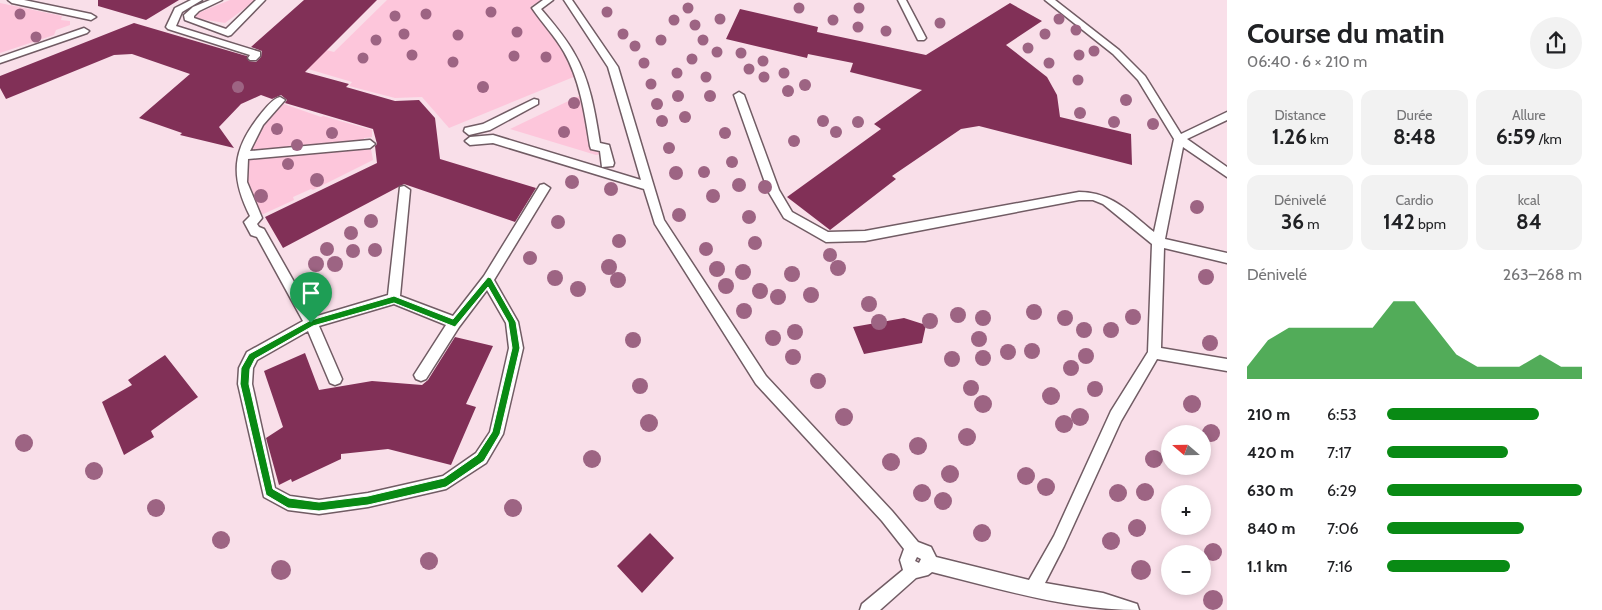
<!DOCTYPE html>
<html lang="fr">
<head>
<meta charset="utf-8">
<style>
	body { margin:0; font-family:Cabin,sans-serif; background:#f2f2f2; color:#202124; height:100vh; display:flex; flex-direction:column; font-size:19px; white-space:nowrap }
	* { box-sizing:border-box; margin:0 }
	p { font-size:16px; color:#757577 }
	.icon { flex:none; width:28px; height:28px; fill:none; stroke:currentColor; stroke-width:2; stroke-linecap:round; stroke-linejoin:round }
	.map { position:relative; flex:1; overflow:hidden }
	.drawer { display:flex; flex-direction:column; background:#fff; width:375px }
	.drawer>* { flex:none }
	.needle { width:32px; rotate:290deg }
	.buttons { position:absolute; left:1161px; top:425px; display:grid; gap:10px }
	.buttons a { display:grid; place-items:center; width:50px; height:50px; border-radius:50%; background:#fff; box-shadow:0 2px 8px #0003; font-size:25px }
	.pin { position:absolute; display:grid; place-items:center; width:42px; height:42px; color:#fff; margin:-51px -21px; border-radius:50% 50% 50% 0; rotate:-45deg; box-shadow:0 0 5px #0007 }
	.pin .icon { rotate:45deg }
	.round { display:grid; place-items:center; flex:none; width:52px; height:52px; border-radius:26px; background:#f2f2f2 }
	.headline { display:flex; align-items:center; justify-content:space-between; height:85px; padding:0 20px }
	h1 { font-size:28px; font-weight:700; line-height:38px }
	.stats { display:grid; grid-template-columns:repeat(3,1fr); gap:8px; height:85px; padding:5px 20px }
	.stats div { display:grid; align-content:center; border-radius:12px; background:#f2f2f2; text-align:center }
	.stats b { font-size:21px; font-weight:700 }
	.stats small { font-size:14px; font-weight:400 }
	.stats p { font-size:14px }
	.chart { height:140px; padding:10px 20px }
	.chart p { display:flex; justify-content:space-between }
	.chart svg { width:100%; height:90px; margin-top:5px; fill:#098a14; opacity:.7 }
	ul { padding:0 20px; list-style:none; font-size:16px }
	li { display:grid; grid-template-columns:80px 60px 1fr; align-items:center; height:38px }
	li i { height:12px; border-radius:6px; background:#098a14 }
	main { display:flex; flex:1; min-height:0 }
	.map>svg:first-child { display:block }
	.green { fill:#fdc6db }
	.building { fill:#813057 }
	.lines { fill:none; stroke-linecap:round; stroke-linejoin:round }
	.lane-casing { stroke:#715c64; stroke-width:3 }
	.lane { fill:#fff; fill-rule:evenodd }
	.tree { fill:#9d6483 }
	.route { fill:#098a14; stroke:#fff; fill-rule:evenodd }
</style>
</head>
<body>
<main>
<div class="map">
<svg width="1227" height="610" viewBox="0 0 1227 610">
	<rect width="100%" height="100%" fill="#f9dfe9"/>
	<!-- green -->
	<path class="green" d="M230 0H256L225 23 195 18 193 15Z
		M387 0H544L531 6 559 43 576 76 449 128 422 97 395 98 349 86 352 82 288 63 306 45 334 52Z
		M0 3 62 16 61 20 70 21V25L56 30 54 35 0 53Z
		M583 94 602 154 596 155 510 129Z
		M281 103 321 117 323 116 372 130V137L364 138V141L250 150 258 130Z
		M364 146 365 150 371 149 373 160 313 190 311 189 293 197 294 200 259 216C250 199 242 177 248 158Z"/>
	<!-- building -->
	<path class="building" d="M98 0H179L146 20 98 6Z
		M304 0H377L305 72 349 84 346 87 395 101 419 100 435 118 440 159 536 188 515 222 404 184 283 248 265 217 377 163 375 146 377 144 373 129 285 103 287 100 281 95 272 99 261 95 241 104 219 127 234 148 180 135 182 133 139 118 190 74 132 54 114 55 6 99 0 88V76L134 23 243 55 247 56 249 61 256 62 261 57 262 51 251 47Z
		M1010 3 1042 21 1006 45 1047 77 1057 95 1060 117 1131 134 1132 165 979 126 961 129 892 176 896 179 830 230 787 197 881 129 874 124 922 90 850 72 853 63 808 54 807 58 726 39 740 9 818 27 817 32 926 55Z
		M904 318 926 325 922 343 864 354 853 327Z
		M455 337 493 346 466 404 476 407 451 465 388 449 341 454V459L292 482 291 479 279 485 266 438 283 427 264 371 305 353 319 390 372 381 422 385 428 380Z
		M165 355 198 397 151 431 154 437 124 455 102 402 132 385 128 380Z
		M650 533 674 558 642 593 617 566Z"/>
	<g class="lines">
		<defs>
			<path id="lane" d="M8 0H24L91 14 96 17 91 20 12 3Z
				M191 0H202L182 12 176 26 260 52V56L256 60H250L248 58 250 55 168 29 166 27 175 8Z
				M210 0H222L199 11 194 16V18L226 29 256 0H265L231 35 228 36 185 20 184 15 193 7Z
				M543 0H553L541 9C553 23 565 37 574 53 590 80 595 112 600 143L609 145 614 163 613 166 602 167 600 151 591 149 590 146C585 114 580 80 564 52 555 36 542 23 532 8Z
				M564 0H572L618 67 664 220 766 376 892 511 918 542 931 547 936 557 1029 580 1054 536 1111 411 1148 352 1152 244 1103 204 1093 200H1079L865 241 826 242 784 218 768 191 734 95 739 92 744 95 779 190 792 212 828 232 865 231 1079 192C1112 192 1130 213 1154 232L1174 139 1138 80 1113 54 1045 0H1055L1119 50 1145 76 1181 134 1227 112V120L1187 139 1227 167V177L1183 147 1165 239 1227 253V263L1164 248 1161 348 1227 359V371L1157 359 1121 421 1064 546 1045 583 1103 593 1137 604 1139 610C1069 610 1000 589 932 572L928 575 916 578 880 610H860L862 604 903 570 900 560 904 549 882 521 756 384 655 224 644 189 493 143 470 145 465 141 470 137 493 135 641 180 608 67ZM917 557 921 559 919 563 915 561Z
				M898 0H906L926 38 924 40H918Z
				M84 28 89 31 87 33 0 63V57Z
				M280 97 285 100 263 125 250 151 370 140 375 144 370 148 248 159 247 182 262 218 257 224 259 227 264 229 314 317 388 295 400 187 404 186 410 190 400 296 453 316 484 276 540 185 544 184 550 188 494 280 518 322 523 348 503 434 486 463 446 489 368 507 319 514 288 510 264 497 238 384 239 368 247 352 303 321 257 237 251 235 244 222 250 216C230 176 232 150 260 115 265 109 272 99 280 97ZM487 290 506 323 509 348 490 432 476 453 443 476 368 493 319 500 290 496 275 488 252 384 253 368 257 360 308 331 330 383 335 385 340 383 342 379 319 326 394 304 446 325 414 375 416 379 421 381 426 379 459 327Z
				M534 99 538 100V104L490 130 469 135 464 131 465 128 483 124Z"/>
		</defs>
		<!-- lane casing -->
		<use href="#lane" class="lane-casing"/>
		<!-- lane -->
		<use href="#lane" class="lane"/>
	</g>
	<!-- trees -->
	<g class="tree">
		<circle cx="688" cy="8" r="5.5"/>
		<circle cx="799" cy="8" r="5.5"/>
		<circle cx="859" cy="8" r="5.5"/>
		<circle cx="491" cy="12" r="5.5"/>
		<circle cx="607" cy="12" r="5.5"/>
		<circle cx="20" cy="14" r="5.5"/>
		<circle cx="426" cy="14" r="5.5"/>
		<circle cx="395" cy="16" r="5.5"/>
		<circle cx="720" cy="19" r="5.5"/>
		<circle cx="1059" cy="19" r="5.5"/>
		<circle cx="674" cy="20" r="5.5"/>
		<circle cx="833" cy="20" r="5.5"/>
		<circle cx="940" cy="23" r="5.5"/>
		<circle cx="695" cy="25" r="5.5"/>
		<circle cx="858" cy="27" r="5.5"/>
		<circle cx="1076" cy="30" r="5.5"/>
		<circle cx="886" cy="31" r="5.5"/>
		<circle cx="517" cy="32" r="5.5"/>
		<circle cx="404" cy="34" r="5.5"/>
		<circle cx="623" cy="34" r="5.5"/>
		<circle cx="1045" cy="34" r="5.5"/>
		<circle cx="458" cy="35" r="5.5"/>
		<circle cx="36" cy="37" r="5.5"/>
		<circle cx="376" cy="40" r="5.5"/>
		<circle cx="661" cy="40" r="5.5"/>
		<circle cx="703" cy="40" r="5.5"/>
		<circle cx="635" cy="46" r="5.5"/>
		<circle cx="1028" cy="48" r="5.5"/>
		<circle cx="1094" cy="51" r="5.5"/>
		<circle cx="717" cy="52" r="5.5"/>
		<circle cx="741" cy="53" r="5.5"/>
		<circle cx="412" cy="55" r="5.5"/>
		<circle cx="1079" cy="55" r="5.5"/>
		<circle cx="514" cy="56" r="5.5"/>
		<circle cx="546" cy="57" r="5.5"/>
		<circle cx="363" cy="58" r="5.5"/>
		<circle cx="692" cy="59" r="5.5"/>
		<circle cx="763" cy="61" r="5.5"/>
		<circle cx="453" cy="62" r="5.5"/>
		<circle cx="644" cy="63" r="5.5"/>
		<circle cx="1049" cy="63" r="5.5"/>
		<circle cx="749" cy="69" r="5.5"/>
		<circle cx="677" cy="73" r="5.5"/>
		<circle cx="784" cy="73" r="5.5"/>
		<circle cx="706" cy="77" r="5.5"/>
		<circle cx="764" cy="77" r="5.5"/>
		<circle cx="1078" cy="80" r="5.5"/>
		<circle cx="651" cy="84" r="5.5"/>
		<circle cx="805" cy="85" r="6"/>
		<circle cx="238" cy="87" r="6"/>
		<circle cx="483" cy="87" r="6"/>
		<circle cx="788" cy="91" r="6"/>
		<circle cx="678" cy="96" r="6"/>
		<circle cx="710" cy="96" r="6"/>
		<circle cx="1126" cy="100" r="6"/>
		<circle cx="574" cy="103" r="6"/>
		<circle cx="657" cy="104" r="6"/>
		<circle cx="1080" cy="113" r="6"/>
		<circle cx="685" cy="117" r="6"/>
		<circle cx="662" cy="121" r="6"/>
		<circle cx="823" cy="121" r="6"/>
		<circle cx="858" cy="122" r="6"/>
		<circle cx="1114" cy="122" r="6"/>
		<circle cx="1153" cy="124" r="6"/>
		<circle cx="277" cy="129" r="6"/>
		<circle cx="564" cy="132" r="6"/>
		<circle cx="836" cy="132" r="6"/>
		<circle cx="332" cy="133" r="6"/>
		<circle cx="725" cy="133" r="6"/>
		<circle cx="794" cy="141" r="6"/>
		<circle cx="297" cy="145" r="6"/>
		<circle cx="669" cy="148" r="6"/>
		<circle cx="732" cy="162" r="6"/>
		<circle cx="288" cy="164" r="6"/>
		<circle cx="704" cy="172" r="6"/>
		<circle cx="676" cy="173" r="7"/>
		<circle cx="317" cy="180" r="7"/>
		<circle cx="572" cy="182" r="7"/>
		<circle cx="739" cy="185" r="7"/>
		<circle cx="765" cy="187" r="7"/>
		<circle cx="611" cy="189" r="7"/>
		<circle cx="261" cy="196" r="7"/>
		<circle cx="713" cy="196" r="7"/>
		<circle cx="1197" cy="207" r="7"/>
		<circle cx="679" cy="215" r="7"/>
		<circle cx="749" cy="217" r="7"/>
		<circle cx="371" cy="221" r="7"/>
		<circle cx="558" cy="222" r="7"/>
		<circle cx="351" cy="233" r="7"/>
		<circle cx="619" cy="241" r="7"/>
		<circle cx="755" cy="243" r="7"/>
		<circle cx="327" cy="249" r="7"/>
		<circle cx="706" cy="249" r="7"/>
		<circle cx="375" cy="250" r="7"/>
		<circle cx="353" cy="251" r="7"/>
		<circle cx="830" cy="255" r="7"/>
		<circle cx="530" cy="258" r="7"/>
		<circle cx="316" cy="264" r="8"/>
		<circle cx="335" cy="264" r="8"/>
		<circle cx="609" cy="267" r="8"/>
		<circle cx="838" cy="268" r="8"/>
		<circle cx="717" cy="269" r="8"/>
		<circle cx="743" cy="272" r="8"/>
		<circle cx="792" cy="274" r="8"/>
		<circle cx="1206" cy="277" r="8"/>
		<circle cx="555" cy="278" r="8"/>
		<circle cx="618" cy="280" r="8"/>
		<circle cx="726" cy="286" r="8"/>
		<circle cx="578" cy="289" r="8"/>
		<circle cx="760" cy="291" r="8"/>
		<circle cx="811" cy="295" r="8"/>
		<circle cx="778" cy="297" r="8"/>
		<circle cx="869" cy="304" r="8"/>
		<circle cx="744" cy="311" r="8"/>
		<circle cx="1034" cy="312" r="8"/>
		<circle cx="958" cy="315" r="8"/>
		<circle cx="1133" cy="317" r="8"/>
		<circle cx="983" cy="318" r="8"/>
		<circle cx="1065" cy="318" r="8"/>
		<circle cx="930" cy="321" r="8"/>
		<circle cx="879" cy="322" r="8"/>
		<circle cx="1084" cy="330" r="8"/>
		<circle cx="1111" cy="330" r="8"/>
		<circle cx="795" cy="332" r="8"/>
		<circle cx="773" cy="338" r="8"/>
		<circle cx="979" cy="339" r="8"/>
		<circle cx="633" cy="340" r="8"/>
		<circle cx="1210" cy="343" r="8"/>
		<circle cx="1032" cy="351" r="8"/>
		<circle cx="1008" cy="352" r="8"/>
		<circle cx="1086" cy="356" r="8"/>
		<circle cx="793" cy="357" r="8"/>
		<circle cx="983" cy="358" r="8"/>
		<circle cx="952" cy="359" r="8"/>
		<circle cx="1071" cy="368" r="8"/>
		<circle cx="818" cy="381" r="8"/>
		<circle cx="640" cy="386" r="8"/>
		<circle cx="971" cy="388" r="8"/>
		<circle cx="1095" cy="389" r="8"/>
		<circle cx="1051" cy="396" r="9"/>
		<circle cx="983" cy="404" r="9"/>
		<circle cx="1192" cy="404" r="9"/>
		<circle cx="844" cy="417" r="9"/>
		<circle cx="1080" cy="417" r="9"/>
		<circle cx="649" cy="423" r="9"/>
		<circle cx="1064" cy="424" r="9"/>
		<circle cx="1211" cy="433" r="9"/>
		<circle cx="967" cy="437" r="9"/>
		<circle cx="24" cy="443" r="9"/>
		<circle cx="918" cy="446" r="9"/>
		<circle cx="592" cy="459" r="9"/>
		<circle cx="1154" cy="459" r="9"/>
		<circle cx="891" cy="462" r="9"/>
		<circle cx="94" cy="471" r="9"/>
		<circle cx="950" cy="474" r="9"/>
		<circle cx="1026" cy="476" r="9"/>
		<circle cx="1046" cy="487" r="9"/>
		<circle cx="1145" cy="492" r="9"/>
		<circle cx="922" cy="493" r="9"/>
		<circle cx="1118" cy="493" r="9"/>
		<circle cx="943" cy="501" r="9"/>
		<circle cx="156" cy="508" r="9"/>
		<circle cx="513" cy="508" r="9"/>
		<circle cx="1137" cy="528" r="9"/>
		<circle cx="982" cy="533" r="9"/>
		<circle cx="221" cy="540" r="9"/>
		<circle cx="1111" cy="541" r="9"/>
		<circle cx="1213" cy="552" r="9"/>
		<circle cx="429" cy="561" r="9"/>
		<circle cx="281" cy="570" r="10"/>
		<circle cx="1141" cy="570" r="10"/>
		<circle cx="1213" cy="600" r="10"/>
	</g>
	<!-- route -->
	<path class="route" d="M488 277 491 278 516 322 520 348 500 434 484 461 446 487 368 505 319 511 288 508 266 495 240 384 241 368 249 354 311 320 394 296 453 319ZM488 287 508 322 512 348 492 432 477 455 444 478 368 496 319 502 289 498 273 489 249 384 250 369 255 359 313 326 394 303 455 327Z"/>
</svg>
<div class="buttons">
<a><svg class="needle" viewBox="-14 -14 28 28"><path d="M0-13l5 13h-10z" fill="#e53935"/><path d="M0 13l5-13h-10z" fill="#757577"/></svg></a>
<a>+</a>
<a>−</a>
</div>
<div class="pin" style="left:311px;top:323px;background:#1e9e55"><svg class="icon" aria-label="arrive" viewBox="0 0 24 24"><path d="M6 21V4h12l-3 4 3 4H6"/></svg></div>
</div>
<section class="drawer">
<div class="headline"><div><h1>Course du matin</h1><p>06:40 · 6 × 210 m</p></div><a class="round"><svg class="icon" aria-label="share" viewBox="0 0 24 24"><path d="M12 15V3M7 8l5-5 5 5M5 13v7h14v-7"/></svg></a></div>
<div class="stats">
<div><p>Distance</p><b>1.26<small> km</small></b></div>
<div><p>Durée</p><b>8:48</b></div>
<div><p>Allure</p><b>6:59<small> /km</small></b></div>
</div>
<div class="stats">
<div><p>Dénivelé</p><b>36<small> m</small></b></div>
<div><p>Cardio</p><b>142<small> bpm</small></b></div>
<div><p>kcal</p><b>84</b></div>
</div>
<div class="chart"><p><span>Dénivelé</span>263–268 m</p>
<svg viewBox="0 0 160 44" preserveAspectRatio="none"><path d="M0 44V38L10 25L20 19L30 19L40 19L50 19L60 19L70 6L80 6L90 19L100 32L110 38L120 38L130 38L140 32L150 38L160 38V44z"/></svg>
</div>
<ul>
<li><b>210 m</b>6:53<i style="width:78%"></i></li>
<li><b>420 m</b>7:17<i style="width:62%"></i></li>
<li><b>630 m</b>6:29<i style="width:100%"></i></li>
<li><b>840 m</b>7:06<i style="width:70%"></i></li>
<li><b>1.1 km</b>7:16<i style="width:63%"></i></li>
</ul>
</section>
</main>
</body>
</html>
